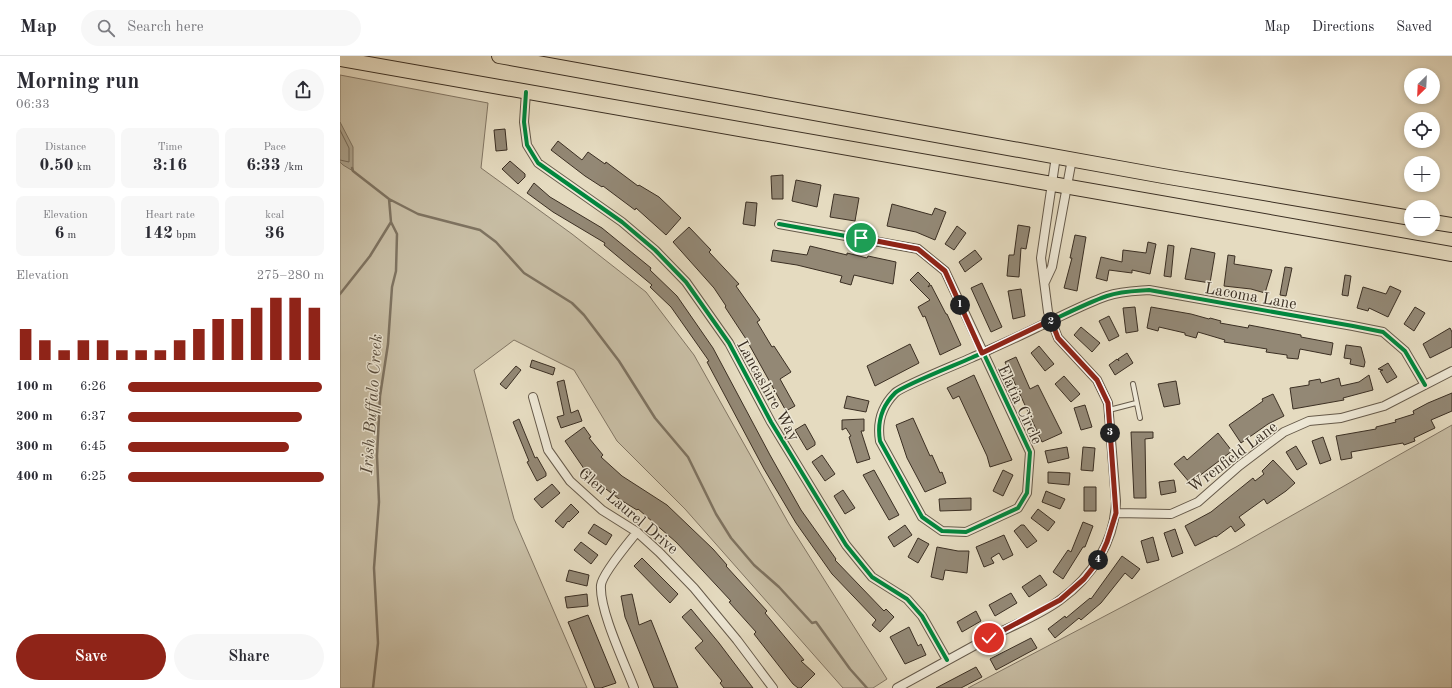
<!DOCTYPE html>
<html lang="en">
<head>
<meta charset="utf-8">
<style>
	body { margin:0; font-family:"Old Standard TT",serif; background:#f7f7f7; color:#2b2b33; height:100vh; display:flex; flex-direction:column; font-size:15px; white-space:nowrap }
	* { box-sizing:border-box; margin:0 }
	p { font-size:13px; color:#7c7c81 }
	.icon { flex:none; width:22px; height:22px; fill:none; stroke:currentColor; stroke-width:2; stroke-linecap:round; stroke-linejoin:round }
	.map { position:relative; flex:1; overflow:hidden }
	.details { display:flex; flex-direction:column; background:#fff; width:340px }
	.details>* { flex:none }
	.needle { width:26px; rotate:204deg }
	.controls { position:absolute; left:1064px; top:12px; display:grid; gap:8px }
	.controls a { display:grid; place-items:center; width:36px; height:36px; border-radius:50%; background:#fff; box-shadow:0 2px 6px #0003; font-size:20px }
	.pin { position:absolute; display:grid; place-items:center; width:34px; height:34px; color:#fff; margin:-17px; border:2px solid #fff; border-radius:50%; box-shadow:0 1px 4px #0007 }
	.km { position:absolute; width:20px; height:20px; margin:-10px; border-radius:50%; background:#222; color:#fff; font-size:11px; line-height:20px; text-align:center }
	.round { display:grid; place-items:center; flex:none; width:42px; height:42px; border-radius:21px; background:#f7f7f7 }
	.summary { display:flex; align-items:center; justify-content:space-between; height:68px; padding:0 16px }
	h1 { font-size:22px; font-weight:700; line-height:30px }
	.metrics { display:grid; grid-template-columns:repeat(3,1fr); gap:6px; height:68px; padding:4px 16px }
	.metrics div { display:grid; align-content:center; border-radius:8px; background:#f7f7f7; text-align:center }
	.metrics b { font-size:17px; font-weight:700 }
	.metrics small { font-size:11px; font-weight:400 }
	.metrics p { font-size:11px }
	.chart { height:112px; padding:8px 16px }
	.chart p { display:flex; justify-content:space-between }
	.chart svg { width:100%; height:72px; margin-top:4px; stroke:#8f2418; stroke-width:6 }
	.button { display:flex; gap:8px; margin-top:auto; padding:8px 16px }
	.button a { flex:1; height:46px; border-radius:24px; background:#8f2418; color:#fff; font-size:16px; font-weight:700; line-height:46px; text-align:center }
	.button a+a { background:#f7f7f7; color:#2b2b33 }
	ul { padding:0 16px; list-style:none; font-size:13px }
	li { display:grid; grid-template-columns:64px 48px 1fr; align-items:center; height:30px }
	li i { height:10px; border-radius:5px; background:#8f2418 }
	header { display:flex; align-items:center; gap:24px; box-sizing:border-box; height:56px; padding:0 20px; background:#fff; border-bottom:1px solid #e1e1e2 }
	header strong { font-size:19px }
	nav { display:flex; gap:22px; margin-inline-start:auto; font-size:14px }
	.search { width:280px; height:36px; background:#f7f7f7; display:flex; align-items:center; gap:10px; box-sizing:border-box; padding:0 14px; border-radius:22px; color:#7c7c81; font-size:15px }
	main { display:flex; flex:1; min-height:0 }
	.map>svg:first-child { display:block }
	.green { fill:#c8bea5; stroke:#827664 }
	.water { fill:#aba18b; stroke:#7e7361 }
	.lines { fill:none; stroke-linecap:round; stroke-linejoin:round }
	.shore { stroke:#736857; stroke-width:1 }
	.stream { stroke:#7e7361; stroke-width:2.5 }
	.building { fill:#938875; stroke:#3b2f23 }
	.service-casing { stroke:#665a4a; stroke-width:6 }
	.minor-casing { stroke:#665a4a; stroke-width:10 }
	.trunk-casing { stroke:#3b2f23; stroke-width:16 }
	.service { stroke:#eee8d6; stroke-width:4 }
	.minor { stroke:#eee8d6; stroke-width:8 }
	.trunk { stroke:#e5dbc0; stroke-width:14 }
	.cycleway-casing { stroke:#eee8d6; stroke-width:6 }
	.cycleway { stroke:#00873e; stroke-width:4 }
	.route-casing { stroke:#fff; stroke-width:8 }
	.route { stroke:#8f2418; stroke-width:5 }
	.labels { text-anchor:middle; stroke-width:3; stroke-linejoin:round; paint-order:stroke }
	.street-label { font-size:16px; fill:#3b2f23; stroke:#eee8d6 }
	.water-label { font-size:17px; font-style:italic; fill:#574c3d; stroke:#eee8d6 }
</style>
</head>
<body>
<header>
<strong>Map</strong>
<div class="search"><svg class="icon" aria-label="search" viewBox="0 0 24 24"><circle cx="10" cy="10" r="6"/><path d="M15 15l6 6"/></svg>Search here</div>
<nav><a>Map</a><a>Directions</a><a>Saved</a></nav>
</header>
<main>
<section class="details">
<div class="summary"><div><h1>Morning run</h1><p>06:33</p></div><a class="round"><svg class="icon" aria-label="share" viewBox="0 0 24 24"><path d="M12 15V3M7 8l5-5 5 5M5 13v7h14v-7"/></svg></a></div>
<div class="metrics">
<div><p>Distance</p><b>0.50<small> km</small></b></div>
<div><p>Time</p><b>3:16</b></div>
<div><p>Pace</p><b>6:33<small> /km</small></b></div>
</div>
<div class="metrics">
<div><p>Elevation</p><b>6<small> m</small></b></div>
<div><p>Heart rate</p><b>142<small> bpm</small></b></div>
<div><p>kcal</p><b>36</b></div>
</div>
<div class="chart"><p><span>Elevation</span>275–280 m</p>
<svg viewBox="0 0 160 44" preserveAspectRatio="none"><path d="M5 44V25M15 44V32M25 44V38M35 44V32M45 44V32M55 44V38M65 44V38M75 44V38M85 44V32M95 44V25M105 44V19M115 44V19M125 44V12M135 44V6M145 44V6M155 44V12"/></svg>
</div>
<ul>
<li><b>100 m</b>6:26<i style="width:99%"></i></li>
<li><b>200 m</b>6:37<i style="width:89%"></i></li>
<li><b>300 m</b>6:45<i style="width:82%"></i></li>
<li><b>400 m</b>6:25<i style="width:100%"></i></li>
</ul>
<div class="button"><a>Save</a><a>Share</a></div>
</section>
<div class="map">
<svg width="1112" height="632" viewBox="0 0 1112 632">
	<rect width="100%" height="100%" fill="#e5dbc0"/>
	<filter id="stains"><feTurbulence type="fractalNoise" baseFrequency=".005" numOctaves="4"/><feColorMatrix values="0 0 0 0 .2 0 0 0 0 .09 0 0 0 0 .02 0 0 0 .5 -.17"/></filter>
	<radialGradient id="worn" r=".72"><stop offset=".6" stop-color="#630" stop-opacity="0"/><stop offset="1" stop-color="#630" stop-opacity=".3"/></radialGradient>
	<!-- green -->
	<path class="green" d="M0 19 148 47 141 112 232 178 306 236 354 299 449 468 547 623 533 632H503L345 453 277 385 234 314 174 284 134 314 174 463 247 632H0Z
		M1112 369V632H628L896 491Z"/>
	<!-- water -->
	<path class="water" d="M0 66 13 91V115L3 109 0 106Z"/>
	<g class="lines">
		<!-- shore -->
		<path class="shore" d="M0 74 9 92V106L0 104"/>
		<!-- stream -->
		<path class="stream" d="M12 112 13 115 49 143 51 166 57 178 56 215 52 231 48 288 40 340 37 400 39 446 34 512 38 587 33 632
			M49 143 78 158 140 174 156 186 184 217 232 247 244 259 279 305 315 362 348 401 376 458 391 482 414 509 439 531 472 567 476 566 510 613 527 632
			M0 238 30 200 51 166"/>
	</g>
	<!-- building -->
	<path class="building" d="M165 73 167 94 156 95 154 74Z
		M218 85 242 104 248 96 265 108 266 106 298 130 299 129 319 141 341 162 326 179 296 152 295 154 263 130 262 131 245 120 211 94Z
		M170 105 185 118V121L178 128 162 113Z
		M443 119V143H432L431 120Z
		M456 124 481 129 477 151 452 145Z
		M194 127 210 141 262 172 311 212 310 214 337 240 373 292 430 399 461 454 496 503 495 504 544 555 546 553 554 561 540 576 532 569 536 564 492 518 456 467 424 413 367 306 369 305 331 251 310 231 312 229 264 189 265 187 213 156 187 137Z
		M494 138 519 142 515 165 490 161Z
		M406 146 417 147 415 170 403 168Z
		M552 148 592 159 595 152 606 156 595 184 576 176 547 170Z
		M678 169 690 171 686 193 681 192 679 221 667 220 669 199H674Z
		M617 170 626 177 614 194 605 188Z
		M349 171 371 194 369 196 399 228 396 230 420 264 417 266 432 291 434 290 451 316 440 323 455 350 446 355 406 283 385 251 386 250 374 232 333 186Z
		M735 179 746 181 737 235 724 232 732 202H730Z
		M808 186 816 188 810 218 792 214V217L769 214 767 225 756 222 761 201 782 206 783 194 806 197Z
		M828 189 834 190 831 221 824 220Z
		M470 190 507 199V197L527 202 528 200 556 206 553 228 514 219 511 229 500 226 502 220 457 209 431 205 433 194 467 199Z
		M851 192 875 197 870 227 845 223Z
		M635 194 642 203 625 216 619 206Z
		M888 199 895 200 894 208 932 214 925 237 911 233 884 230Z
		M945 211 952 212 946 240 940 239Z
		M578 216 590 228 588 231 591 229 606 258H607L621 289 600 299 585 260 583 261 578 251 590 244 570 224Z
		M1005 219 1011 220 1008 240 1002 239Z
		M642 227 662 271 651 276 631 232Z
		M1050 230 1061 235 1048 261 1029 252 1028 255 1017 252 1023 231 1046 238Z
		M681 233 685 260 673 263 668 235Z
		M795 251 798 275 786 277 783 252Z
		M811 251 851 258 869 263 870 262 881 265 880 267 908 272 909 269 961 279V281L993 287 991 299 960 293 958 303 947 302V299L926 296 927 293 884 286 885 284 858 276 856 282 845 279V277L819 271 818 275 807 272Z
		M1075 251 1085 257 1074 275 1064 268Z
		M769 260 779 280 769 285 759 265Z
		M741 271 760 287 752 296 734 279Z
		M1110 272 1112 276V291L1090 302 1083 288Z
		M570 288 579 307 535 330 527 310Z
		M1006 289 1021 291 1025 306 1024 311 1010 308 1011 303 1004 302Z
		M699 290 714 308 705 315 691 297Z
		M787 297 793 307 775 319 769 309 777 303 779 305 778 303Z
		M676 301 690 333 698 329 722 377 702 386 665 306Z
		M192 304 215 312 213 319 190 311Z
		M1048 307 1057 321 1047 327 1040 315 1043 314 1038 313Z
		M176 310 181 314 166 333 160 328Z
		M634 319 672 404 650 411 647 400 619 340 613 343 607 332Z
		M1029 319 1033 334 1003 342 1004 344 953 353 950 332 969 329V325L980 323 981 327 999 322 1001 330 1019 326Z
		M724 320 740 338 731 346 715 328Z
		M224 324 231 357 238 354 242 365 221 372 217 361 224 359 217 326Z
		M836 325 840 348 824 351 818 328Z
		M1112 337V355L1091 364 1095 372 1074 382 1075 385 1064 389 1063 387 1011 396 1012 402 1001 404 996 380 1036 373V371L1056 366 1055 364 1074 358 1073 355 1088 347Z
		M933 338 944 360 928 368 901 387 889 369 923 345 922 343Z
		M507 340 529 345 526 356 504 352Z
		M745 349 752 371 741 374 734 352Z
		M573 362 590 400 592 399 600 417 602 416 606 427 585 436 567 402 556 369Z
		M179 363 195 402 197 401 206 417V420L197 425 187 406 189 405 173 366Z
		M524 363V375H521L530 403 517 407 509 381 511 380 506 372 502 374V364Z
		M465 368 475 386V389L467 394 455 374Z
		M244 371 251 381 249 382 263 399 261 401 282 420 327 449 373 493 387 509 386 510 427 555 425 557 464 604 461 605 475 618 461 632H458L453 628 414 578 416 576 389 546 391 545 336 486 298 453 297 454 279 443 249 420 225 385Z
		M791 376H813V382L805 383 806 442H794Z
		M878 377 892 395 850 427 834 408 844 400 847 404Z
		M983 381 991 404 980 408 972 385Z
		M956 390 967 408 957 414 946 396Z
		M727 391 729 402 708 407 705 395Z
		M743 391 755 392 753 415 741 414Z
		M482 399 495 418 485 425 472 406Z
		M933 404 955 427 946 435 927 448 924 443 899 461 905 469 895 476 891 470 876 481 875 480 855 490 845 470 871 456 913 422 915 425 924 418 922 415Z
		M534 414 559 459 549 464 523 419Z
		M663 414 673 419 663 440 653 435Z
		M708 416 730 417 729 429 708 427Z
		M834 424 836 436 821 439 819 426Z
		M212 428 220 437 202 452 194 443Z
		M744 431H756V455H744Z
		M503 434 515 452 505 458 494 440Z
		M706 435 725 443 720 453 702 446Z
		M631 442V454L600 455 599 443Z
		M231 448 239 456 229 466 228 465 223 472 215 465Z
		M698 453 715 466 708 475 691 462Z
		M743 466 753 470 745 491H743L723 523 713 516 728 494 731 496Z
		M254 468 272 479 266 489 248 477Z
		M565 469 572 479 554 491 548 481Z
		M681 469H684L697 485 687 492 674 475Z
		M835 473 843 497 832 501 824 477Z
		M664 479 673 499 663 504 659 497 651 502 654 507 644 511 636 491Z
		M813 481 819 504 807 507 801 485Z
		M578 482 589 488 578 507 568 501Z
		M241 486 258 499 251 508 234 494Z
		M597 491 618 495H629L627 517 605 514 603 524 591 521Z
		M782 500 800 513 792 523 785 517 761 547 741 564 739 562 715 582 708 573 725 560 726 562 750 542 751 543Z
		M302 502 338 538 330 547 294 510Z
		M229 514 249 519 247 530 226 525Z
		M700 519 707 529 689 541 682 531Z
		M671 537 677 547 655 560 649 549Z
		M247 538 248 550 227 552 225 541Z
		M292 538 299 569 311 564 338 632H314L285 561 281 540Z
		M351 553 379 587 413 632H384L380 627 382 625 355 592 363 585 342 561Z
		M636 555 641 565 622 576 617 566Z
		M248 559 276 627 261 632H255L228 566Z
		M569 571 578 590 581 588 586 599 565 608 550 581Z
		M691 582 697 592 656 614 650 603Z
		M636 611 642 621 621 632H596Z"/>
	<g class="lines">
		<defs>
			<path id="service" d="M793 328 800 362
				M769 354 796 347"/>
			<path id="minor" d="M186 36 184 66 187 89 198 107 282 166 315 194 346 226 389 287 431 366 506 489 532 521 567 543 582 560 607 604
				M439 168 578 193 605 215 690 396 687 437 678 452 626 476 602 475 582 461 540 385C537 367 542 350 555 337 562 330 618 308 631 302 653 292 676 282 698 271 720 261 744 248 767 240 781 235 795 235 809 234L1013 270 1043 276 1065 295 1085 329
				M705 226 712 211 732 103
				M193 341 208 394 230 425 262 454 297 476 319 496 354 532 397 584 433 632
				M776 457 831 458 858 446 899 410 944 376 969 365 1001 362 1044 350 1112 315
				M294 632C285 608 259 554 261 529 262 518 289 486 297 476
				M557 632C588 615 619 598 650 581 672 570 700 559 720 544 752 521 775 485 776 445L768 347 757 324 718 282 708 256 701 202 716 100"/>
			<path id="trunk" d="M159 0 823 120 1071 162
				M0 3 1112 198
				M1093 166 1112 169"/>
		</defs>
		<!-- service casing -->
		<use href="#service" class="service-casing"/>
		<!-- minor casing -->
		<use href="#minor" class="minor-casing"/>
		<!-- trunk casing -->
		<use href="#trunk" class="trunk-casing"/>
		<!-- service -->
		<use href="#service" class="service"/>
		<!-- minor -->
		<use href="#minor" class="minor"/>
		<!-- trunk -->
		<use href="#trunk" class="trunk"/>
		<defs>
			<path id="cycleway" d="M186 36 184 66 187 89 198 107 282 166 315 194 346 226 389 287 431 366 506 489 532 521 567 543 582 560 607 604
				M439 168 578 193 605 215 690 396 687 437 678 452 626 476 602 475 582 461 540 385C537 367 542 350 555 337 562 330 618 308 631 302 653 292 676 282 698 271 720 261 744 248 767 240 781 235 795 235 809 234L1013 270 1043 276 1065 295 1085 329"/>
		</defs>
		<!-- cycleway casing -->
		<use href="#cycleway" class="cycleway-casing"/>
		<!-- cycleway -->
		<use href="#cycleway" class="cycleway"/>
	</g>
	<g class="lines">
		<defs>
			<path id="route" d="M521 182 578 193 605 215 642 297 711 264 718 282 757 324 768 347 776 457 767 486 759 504 744 523 720 544 649 582"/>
		</defs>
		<!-- route casing -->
		<use href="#route" class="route-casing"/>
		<!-- route -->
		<use href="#route" class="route"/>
	</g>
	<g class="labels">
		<!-- street labels -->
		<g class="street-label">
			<text transform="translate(911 239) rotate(10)" y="6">Lacoma Lane</text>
			<text transform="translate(429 334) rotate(61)" y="6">Lancashire Way</text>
			<text transform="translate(681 348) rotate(65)" y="6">Elatia Circle</text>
			<text transform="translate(892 400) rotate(-37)" y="6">Wrenfield Lane</text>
			<text transform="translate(289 454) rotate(40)" y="6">Glen Laurel Drive</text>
		</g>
		<!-- water labels -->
		<g class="water-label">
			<text transform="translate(31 348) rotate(-86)" y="6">Irish Buffalo Creek</text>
		</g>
	</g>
	<rect width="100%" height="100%" filter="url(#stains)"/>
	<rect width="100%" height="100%" fill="url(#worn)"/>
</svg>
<div class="controls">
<a><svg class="needle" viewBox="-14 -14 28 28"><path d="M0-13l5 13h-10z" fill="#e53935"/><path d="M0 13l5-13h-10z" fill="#7c7c81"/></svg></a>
<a><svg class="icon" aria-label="locate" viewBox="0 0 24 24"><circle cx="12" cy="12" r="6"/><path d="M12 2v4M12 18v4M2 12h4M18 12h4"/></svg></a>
<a>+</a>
<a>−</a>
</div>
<div class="pin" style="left:521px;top:182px;background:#1e9e55"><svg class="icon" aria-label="arrive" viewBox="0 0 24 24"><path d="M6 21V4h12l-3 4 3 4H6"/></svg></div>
<div class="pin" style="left:649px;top:582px;background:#d93025"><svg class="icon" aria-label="check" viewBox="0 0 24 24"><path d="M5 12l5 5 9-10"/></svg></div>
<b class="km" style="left:620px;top:249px">1</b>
<b class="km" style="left:711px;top:266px">2</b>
<b class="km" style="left:770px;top:377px">3</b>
<b class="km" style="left:758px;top:504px">4</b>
</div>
</main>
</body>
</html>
